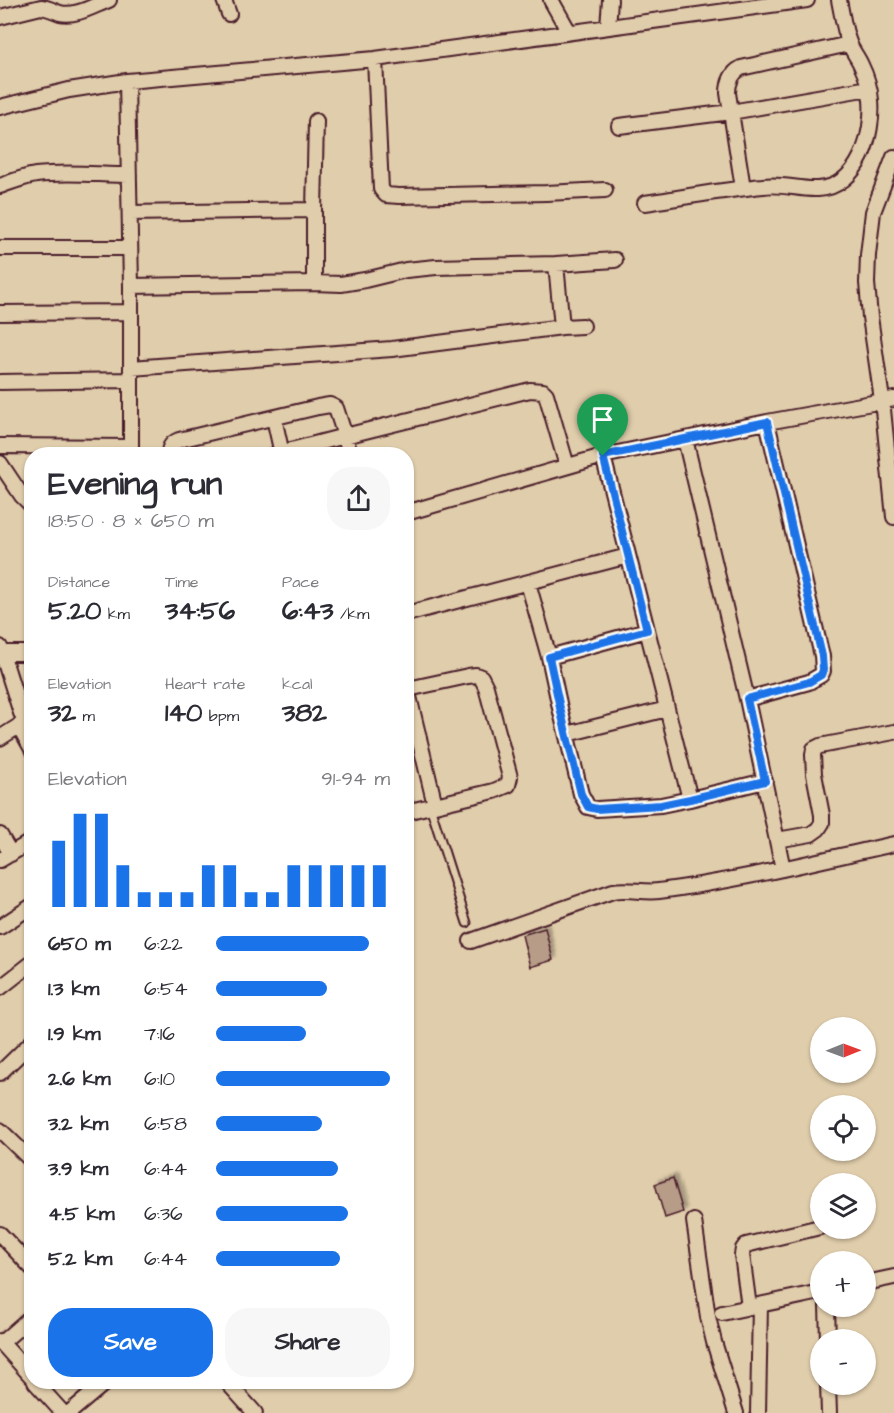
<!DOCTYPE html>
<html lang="en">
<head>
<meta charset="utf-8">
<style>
	body { margin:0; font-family:"Architects Daughter",sans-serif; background:#f7f7f7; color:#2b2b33; height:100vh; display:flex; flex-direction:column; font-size:22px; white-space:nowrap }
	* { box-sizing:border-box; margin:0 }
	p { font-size:20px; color:#7c7c81 }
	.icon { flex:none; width:33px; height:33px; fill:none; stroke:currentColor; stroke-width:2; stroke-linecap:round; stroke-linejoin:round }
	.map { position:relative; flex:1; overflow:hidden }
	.details { position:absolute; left:24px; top:447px; width:390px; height:942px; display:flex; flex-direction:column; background:#fff; border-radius:24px; box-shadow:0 2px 4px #0004 }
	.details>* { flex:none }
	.needle { width:39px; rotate:89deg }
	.fabs { position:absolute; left:810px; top:1017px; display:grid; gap:12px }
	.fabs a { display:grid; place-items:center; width:66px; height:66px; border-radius:50%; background:#fff; box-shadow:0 2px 4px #0004; font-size:30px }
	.pin { position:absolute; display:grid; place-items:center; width:51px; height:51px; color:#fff; margin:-62px -26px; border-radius:50% 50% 50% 0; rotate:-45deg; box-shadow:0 0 6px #0007 }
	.pin .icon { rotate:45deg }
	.round { display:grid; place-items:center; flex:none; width:63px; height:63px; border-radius:24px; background:#f7f7f7 }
	.summary { display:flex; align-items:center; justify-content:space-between; height:102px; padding:0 24px }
	h1 { font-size:33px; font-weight:800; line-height:45px }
	.stats { display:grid; grid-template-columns:repeat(3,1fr); gap:9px; height:102px; padding:6px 24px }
	.stats div { display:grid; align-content:center }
	.stats b { font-size:26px; font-weight:800 }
	.stats small { font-size:16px; font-weight:400 }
	.stats p { font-size:16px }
	.chart { height:168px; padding:12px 24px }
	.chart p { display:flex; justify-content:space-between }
	.chart svg { width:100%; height:108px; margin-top:6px; stroke:#1a73e8; stroke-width:6 }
	.primary-button { display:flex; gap:12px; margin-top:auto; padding:12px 24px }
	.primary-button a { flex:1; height:69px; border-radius:24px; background:#1a73e8; color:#fff; font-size:24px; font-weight:800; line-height:69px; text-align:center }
	.primary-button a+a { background:#f7f7f7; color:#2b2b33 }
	ul { padding:0 24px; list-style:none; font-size:20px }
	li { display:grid; grid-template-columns:96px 72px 1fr; align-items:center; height:45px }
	li i { height:15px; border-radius:8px; background:#1a73e8 }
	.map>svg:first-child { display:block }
	.building { fill:#b79c87; stroke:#4a1f2b; stroke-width:1.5; filter:url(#shadow) }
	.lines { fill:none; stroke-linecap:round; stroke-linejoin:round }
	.lane-casing { stroke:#4a1f2b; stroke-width:11 }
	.street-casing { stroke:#4a1f2b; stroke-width:18 }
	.lane { stroke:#e0cdab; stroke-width:7 }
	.street { stroke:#e0cdab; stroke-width:14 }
	.route-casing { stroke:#fff; stroke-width:12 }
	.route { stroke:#1a73e8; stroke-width:8 }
</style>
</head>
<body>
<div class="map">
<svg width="894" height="1413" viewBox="0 0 894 1413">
	<defs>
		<filter id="shadow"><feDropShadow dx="3.5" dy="-3.5" stdDeviation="1.5" flood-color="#0004"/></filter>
	</defs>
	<rect width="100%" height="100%" fill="#e0cdab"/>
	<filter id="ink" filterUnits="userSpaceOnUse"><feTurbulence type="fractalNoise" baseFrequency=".0167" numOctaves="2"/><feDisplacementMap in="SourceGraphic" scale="12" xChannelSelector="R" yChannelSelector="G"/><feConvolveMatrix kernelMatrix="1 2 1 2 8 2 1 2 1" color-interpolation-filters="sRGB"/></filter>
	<g filter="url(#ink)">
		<!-- building -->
		<path class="building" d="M545 928 553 960 530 967 522 935Z
			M673 1178 683 1212 665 1218 655 1184Z"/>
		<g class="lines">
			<defs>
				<path id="lane" d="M430 806 467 923"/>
				<path id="street" d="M224 0 229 14
					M551 0 569 32
					M0 17 41 7C49 8 54 11 60 13 76 17 95 5 109 0
					M608 27 610 0
					M375 59 381 189 386 195 399 196 546 193 605 190
					M127 81 131 286V454
					M0 107 69 90 127 81 375 59 807 0
					M619 126 731 112 869 88
					M894 157 873 212 868 255 867 283 870 317 882 400 894 517
					M0 186C11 182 23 177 36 175 66 171 99 175 129 175
					M743 188 728 93C728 82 732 73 741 68L849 44
					M645 203C684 197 723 190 763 186 782 183 799 190 818 189 859 187 874 134 871 100 870 88 866 75 861 65 858 58 853 52 850 45 844 31 842 14 839 0
					M314 210 316 121
					M130 213 314 210V283L341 284 365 280 406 270 436 267 556 264 615 260
					M0 248H130
					M131 286 314 283
					M0 313 130 312
					M562 327 583 326
					M131 368 392 349 562 327 556 264
					M0 382 131 380
					M274 418 282 454
					M685 439 747 699 783 869
					M0 446 131 447
					M169 454C169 446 172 443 179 440L318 407 330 405 336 408 345 436 530 390 543 391 546 394 567 466
					M276 454 345 436 350 454
					M603 456 690 799
					M0 463 22 496 32 506
					M406 513 603 456 767 422 894 399
					M528 583 549 657 560 708 581 794 588 807 597 809 661 805 690 799 765 781
					M406 614 628 556
					M0 647 2 653H32
					M2 653 21 713 25 722
					M549 657 647 630
					M406 684 435 805 406 812
					M408 689 468 676 476 675 481 677 486 687 510 777 508 785 494 791 435 805
					M747 699 809 682 821 675 823 671 822 656 767 422
					M19 726 32 749
					M567 734 667 709
					M0 738 25 722 32 723
					M0 835 11 854
					M777 840 811 834 818 829 822 823V815L814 774 813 755 814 749 820 746 894 732
					M0 860 32 841
					M0 927 32 906
					M471 941 613 891C628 888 644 893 659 891 738 881 816 861 894 844
					M0 988 32 963
					M0 1073 32 1042
					M0 1130 32 1161
					M694 1221 708 1317 714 1342 736 1413
					M0 1234 32 1268
					M866 1283 894 1277
					M827 1306 828 1340
					M749 1307 742 1255 743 1249 746 1245 820 1227
					M722 1313 820 1292
					M0 1341 32 1377
					M0 1344 32 1316
					M35 1382 63 1413
					M227 1382 255 1413
					M828 1384 829 1413
					M69 1413 106 1382
					M758 1413 760 1305"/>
			</defs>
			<!-- lane casing -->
			<use href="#lane" class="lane-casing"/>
			<!-- street casing -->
			<use href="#street" class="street-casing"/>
			<!-- lane -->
			<use href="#lane" class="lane"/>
			<!-- street -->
			<use href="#street" class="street"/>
		</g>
	</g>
	<g class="lines" filter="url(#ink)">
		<defs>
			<path id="route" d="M767 422 822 656 823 670 821 675 809 682 747 699 765 781 690 799 661 805 597 809 588 807 581 794 560 708 549 657 647 630 603 456Z"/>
		</defs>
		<!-- route casing -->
		<use href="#route" class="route-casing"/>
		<!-- route -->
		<use href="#route" class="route"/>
	</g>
</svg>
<div class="fabs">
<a><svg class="needle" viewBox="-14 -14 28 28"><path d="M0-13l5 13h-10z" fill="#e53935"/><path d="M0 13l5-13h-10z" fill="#7c7c81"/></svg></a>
<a><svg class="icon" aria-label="locate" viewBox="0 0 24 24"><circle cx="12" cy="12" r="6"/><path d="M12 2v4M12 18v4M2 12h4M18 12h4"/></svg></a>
<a><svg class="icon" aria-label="layers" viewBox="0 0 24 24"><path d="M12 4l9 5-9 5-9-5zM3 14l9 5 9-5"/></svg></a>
<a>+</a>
<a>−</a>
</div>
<div class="pin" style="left:603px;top:456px;background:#1e9e55"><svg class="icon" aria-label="arrive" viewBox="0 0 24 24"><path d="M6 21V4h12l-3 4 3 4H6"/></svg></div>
<section class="details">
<div class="summary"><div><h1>Evening run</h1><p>18:50 · 8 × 650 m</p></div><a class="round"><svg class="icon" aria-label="share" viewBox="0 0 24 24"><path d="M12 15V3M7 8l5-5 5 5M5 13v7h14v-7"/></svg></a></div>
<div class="stats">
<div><p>Distance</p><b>5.20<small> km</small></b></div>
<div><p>Time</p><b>34:56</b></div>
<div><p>Pace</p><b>6:43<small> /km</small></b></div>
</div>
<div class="stats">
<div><p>Elevation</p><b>32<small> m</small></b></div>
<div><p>Heart rate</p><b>140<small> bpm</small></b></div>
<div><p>kcal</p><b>382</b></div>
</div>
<div class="chart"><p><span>Elevation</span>91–94 m</p>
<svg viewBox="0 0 160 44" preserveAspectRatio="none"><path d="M5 44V17M15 44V6M25 44V6M35 44V27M45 44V38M55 44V38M65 44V38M75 44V27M85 44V27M95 44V38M105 44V38M115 44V27M125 44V27M135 44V27M145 44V27M155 44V27"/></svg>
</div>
<ul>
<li><b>650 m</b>6:22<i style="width:88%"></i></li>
<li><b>1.3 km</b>6:54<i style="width:64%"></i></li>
<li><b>1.9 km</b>7:16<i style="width:52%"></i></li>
<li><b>2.6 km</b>6:10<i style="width:100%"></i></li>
<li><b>3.2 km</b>6:58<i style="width:61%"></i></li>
<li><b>3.9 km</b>6:44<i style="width:70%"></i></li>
<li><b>4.5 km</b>6:36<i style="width:76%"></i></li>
<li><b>5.2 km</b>6:44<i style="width:71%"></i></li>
</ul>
<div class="primary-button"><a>Save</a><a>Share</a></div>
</section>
</div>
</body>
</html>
